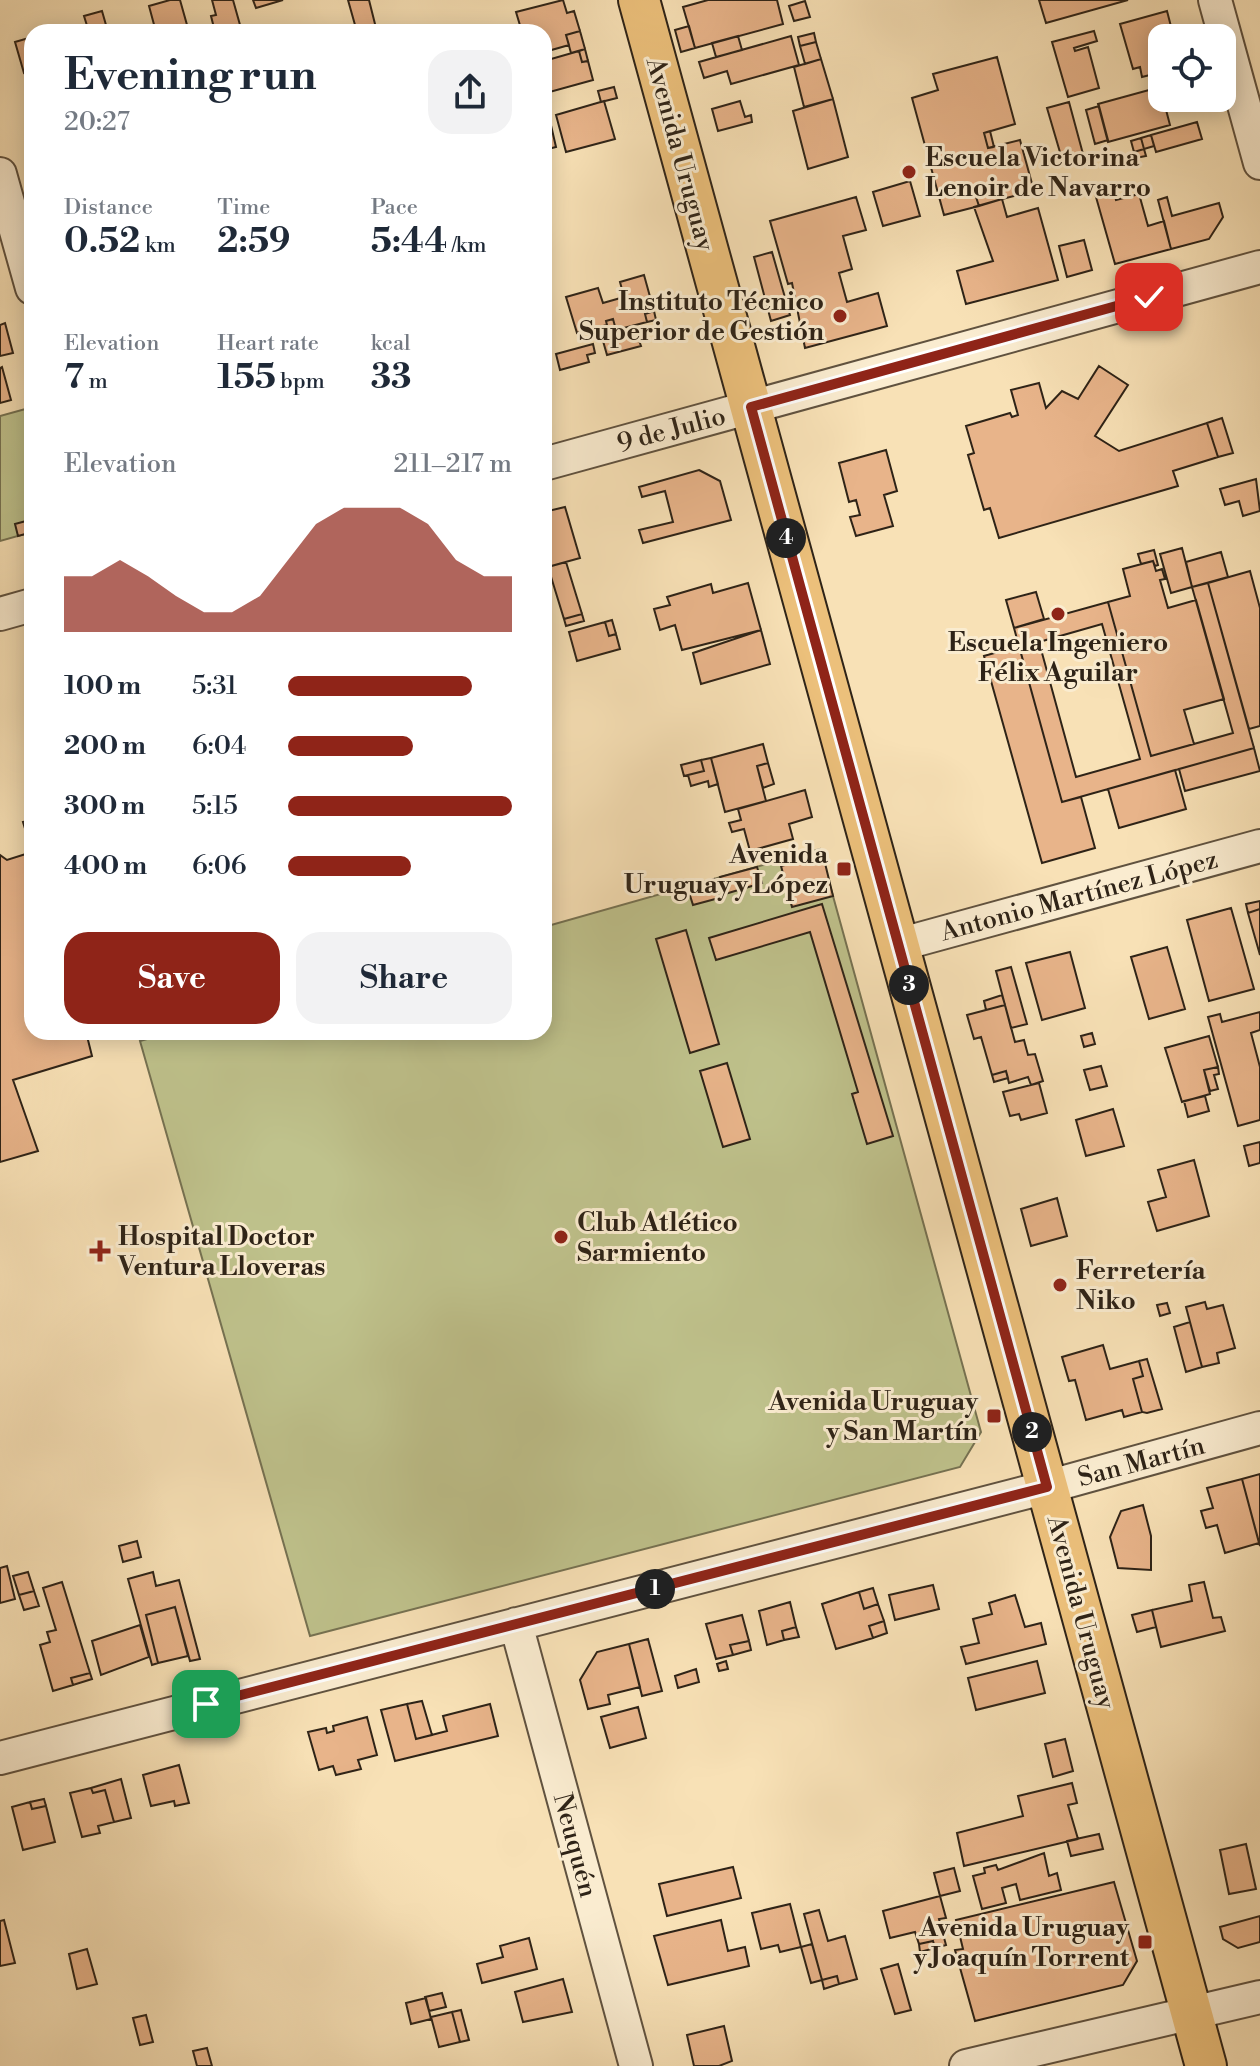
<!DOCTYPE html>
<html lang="en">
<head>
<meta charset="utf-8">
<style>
	body { margin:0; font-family:"Libre Bodoni",serif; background:#f2f2f3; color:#1f2937; height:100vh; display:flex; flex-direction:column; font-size:30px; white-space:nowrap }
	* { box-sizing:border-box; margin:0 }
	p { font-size:26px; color:#747a83 }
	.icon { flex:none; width:44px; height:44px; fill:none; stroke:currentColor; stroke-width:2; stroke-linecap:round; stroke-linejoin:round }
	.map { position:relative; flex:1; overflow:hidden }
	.drawer { position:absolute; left:24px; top:24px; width:528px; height:1016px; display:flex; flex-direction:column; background:#fff; border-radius:24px; box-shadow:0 4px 20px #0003 }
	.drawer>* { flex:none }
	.tools { position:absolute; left:1148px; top:24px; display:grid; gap:16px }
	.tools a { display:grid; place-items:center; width:88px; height:88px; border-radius:16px; background:#fff; box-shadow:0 4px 20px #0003; font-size:40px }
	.pin { position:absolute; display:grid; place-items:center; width:68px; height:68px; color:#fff; margin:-34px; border-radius:16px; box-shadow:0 4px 12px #0006 }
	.km { position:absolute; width:40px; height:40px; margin:-20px; border-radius:50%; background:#222; color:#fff; font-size:22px; line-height:40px; text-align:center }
	.round { display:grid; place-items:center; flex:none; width:84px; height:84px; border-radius:24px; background:#f2f2f3 }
	.summary { display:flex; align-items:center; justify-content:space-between; height:136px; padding:0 40px }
	h1 { font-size:44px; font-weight:700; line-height:60px }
	.figures { display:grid; grid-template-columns:repeat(3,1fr); gap:12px; height:136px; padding:8px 40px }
	.figures div { display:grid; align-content:center }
	.figures b { font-size:34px; font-weight:700 }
	.figures small { font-size:22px; font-weight:400 }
	.figures p { font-size:22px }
	.chart { height:224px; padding:16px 40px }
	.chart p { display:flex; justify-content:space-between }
	.chart svg { width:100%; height:144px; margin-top:8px; fill:#8f2418; opacity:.7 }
	.primary-button { display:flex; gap:16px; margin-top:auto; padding:16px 40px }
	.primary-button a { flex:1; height:92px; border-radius:24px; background:#8f2418; color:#fff; font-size:32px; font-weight:700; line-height:92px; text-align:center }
	.primary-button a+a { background:#f2f2f3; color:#1f2937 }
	ul { padding:0 40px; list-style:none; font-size:26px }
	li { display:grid; grid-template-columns:128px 96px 1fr; align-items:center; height:60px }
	li i { height:20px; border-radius:10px; background:#8f2418 }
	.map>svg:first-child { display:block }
	.green { fill:#bfc28c; stroke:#767252; stroke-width:2 }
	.building { fill:#e8b48a; stroke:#2e2317; stroke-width:2; fill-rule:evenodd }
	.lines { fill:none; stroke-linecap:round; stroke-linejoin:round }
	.minor-casing { stroke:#60523f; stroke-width:36 }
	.major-casing { stroke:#2e2317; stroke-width:44 }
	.minor { stroke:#faecd0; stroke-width:32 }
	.major { stroke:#ecc07b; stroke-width:40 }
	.route-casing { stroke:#fff; stroke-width:16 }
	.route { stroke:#8f2418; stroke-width:10 }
	.poi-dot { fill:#8f2418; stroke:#faecd0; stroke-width:3 }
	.labels { text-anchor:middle; stroke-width:6; stroke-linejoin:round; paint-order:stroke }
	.street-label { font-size:26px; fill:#2e2317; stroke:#faecd0 }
	.poi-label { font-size:26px; font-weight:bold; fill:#2e2317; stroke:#faecd0; text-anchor:start }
</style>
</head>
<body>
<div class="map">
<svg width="1260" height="2066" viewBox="0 0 1260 2066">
	<rect width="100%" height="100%" fill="#f8e1b6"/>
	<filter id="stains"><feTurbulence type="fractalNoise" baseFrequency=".0025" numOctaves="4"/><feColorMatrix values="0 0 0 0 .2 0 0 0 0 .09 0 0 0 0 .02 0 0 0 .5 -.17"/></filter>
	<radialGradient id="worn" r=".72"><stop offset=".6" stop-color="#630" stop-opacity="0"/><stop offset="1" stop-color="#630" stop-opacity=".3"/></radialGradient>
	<!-- green -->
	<path class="green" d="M29 408 32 420V532L0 541V416Z
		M820 849 981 1432 960 1467 310 1636 140 1041 172 1032H544V927Z"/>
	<!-- building -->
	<path class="building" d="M170 0H180L189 32H156L149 6Z
		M212 0H233L242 32H215L211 16 216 15Z
		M253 0H283L256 8Z
		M348 0H369L377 32H357Z
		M563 0 567 13 574 11 580 31 566 35 569 45 548 51 550 59 544 61V32H522L516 12Z
		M708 0H777L783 24 695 48 683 7Z
		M1039 0H1128L1046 23Z
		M805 1 810 17 794 21 789 6Z
		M102 11 108 32H89L84 16Z
		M1167 11 1174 38H1162V72L1142 77 1140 67 1133 69 1120 24Z
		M689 26 695 48 681 52 675 30Z
		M580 31 585 49 571 53 566 35Z
		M1094 31 1097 41 1074 48 1075 51 1088 47 1099 88 1068 97 1052 42Z
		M814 33 816 42 800 46 798 37Z
		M738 36 742 50 716 57 712 43Z
		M791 36 799 65 731 84 727 71 704 78 699 62Z
		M32 37V71L24 73 15 42Z
		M816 42 821 59 805 64 800 46Z
		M585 49 588 61 582 62 579 51Z
		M579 51 582 62 588 61 593 80 546 93 544 61Z
		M997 57 1015 124 984 133 988 148 1020 140 1034 191 1002 199 999 190 976 197 979 206 944 215 912 98 938 90 933 74Z
		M821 59 833 99 804 107 794 67Z
		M1162 72V89H1161L1156 73Z
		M614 87 617 98 601 102 598 91Z
		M1160 87 1170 125 1108 142 1098 104Z
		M833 99 848 157 808 169 793 111Z
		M604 101 615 139 566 152 556 115Z
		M740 101 745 117 751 115 752 122 718 131 712 109Z
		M1069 102 1083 154 1062 159 1047 108Z
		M1099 106 1108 140 1095 144 1086 110Z
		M550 121 556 147 544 150V122Z
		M1197 122 1202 139 1156 152 1151 135Z
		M990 131 994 147 988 148 984 133Z
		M1151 135 1154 146 1144 149 1141 138Z
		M1141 138 1144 149 1134 152 1131 141Z
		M1144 149 1146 156 1135 158 1134 152Z
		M910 181 920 216 883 226 873 192Z
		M1112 185 1116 200 1139 194 1148 226 1164 221 1171 249 1115 264 1094 190Z
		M999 190 1002 199 979 206 976 197Z
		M856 197 866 230 843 236 852 269 839 273 847 302 878 293 887 326 805 348 792 283 788 284 770 221Z
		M1167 197 1172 216 1219 203 1223 217 1209 239 1171 249 1158 200Z
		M1002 199 1007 217 1038 208 1058 280 966 304 957 271 993 261 974 207Z
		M1084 240 1092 270 1067 277 1059 246Z
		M772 252 790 315 771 321 754 257Z
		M644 275 654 311 645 314 647 322 616 330 613 319 606 321 607 325 577 333 566 297 598 288 603 303 624 297 620 282Z
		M654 311 656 320 647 322 645 314Z
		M613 319 616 330 609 333 606 321Z
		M5 323 13 353 0 356V325Z
		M636 332 641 346 607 355 603 341Z
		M593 344 595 353 587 355 589 362 560 370 556 354Z
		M1099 366 1128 385 1095 436 1119 451 1207 423 1218 457 1173 471 1178 486 999 538 990 508 984 510 968 455 974 453 966 426 1010 413 1012 417 1018 415 1011 390 1039 383 1046 408 1062 391 1078 399Z
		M2 367 11 400 0 403V368Z
		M1222 418 1233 453 1218 457 1207 423Z
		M886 450 897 491 884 495 893 526 856 536 850 517 860 515 856 500 849 502 839 463Z
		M699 470 720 481 731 520 643 543 639 530 673 522 665 491 642 497 639 487Z
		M1256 479 1260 511 1243 516 1239 501 1225 505 1220 489Z
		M565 507 580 558 544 568V512Z
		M26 521 29 533 18 536 15 524Z
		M1182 548 1192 587 1171 593 1160 554Z
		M1154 550 1158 565 1155 566 1153 561 1141 564 1138 554Z
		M1221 552 1228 577 1192 587 1186 562Z
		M1153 561 1156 571 1162 569 1165 579 1160 580 1168 608 1196 600 1224 699 1184 710 1194 744 1151 756 1108 602 1130 596 1123 569Z
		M566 562 582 614 564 619 548 567Z
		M544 570 550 592 544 593Z
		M1250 571 1260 608V726L1249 729 1208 583Z
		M748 583 761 630 682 650 675 625 660 630 654 609 670 605 667 597 711 584 713 593Z
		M1208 583 1254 748 1062 802 1014 628 1108 602 1151 756 1233 733 1192 587ZM1102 624 1140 759 1076 777 1039 642Z
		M1036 592 1044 619 1014 628 1006 600Z
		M582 614 584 621 566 626 564 619Z
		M612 620 616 634 609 636 605 622Z
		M605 622 609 636 616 634 620 649 577 661 569 632Z
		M761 630 770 664 701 684 693 653Z
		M1019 646 1062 802 1081 797 1095 848 1042 863 984 656Z
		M763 744 768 763 757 766 766 801 725 812 711 758Z
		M1254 748 1260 771 1185 791 1179 769Z
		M711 758 718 784 709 787 708 781 691 786 688 775 704 771 701 760Z
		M701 760 704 771 684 776 681 765Z
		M768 763 774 784 763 788 757 766Z
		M1175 770 1186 809 1119 828 1108 789Z
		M805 790 812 817 789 824 793 839 750 851 744 829 732 832 729 823 741 820 738 809Z
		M32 820V1032H86L92 1056 13 1080 38 1151 0 1162V855L7 860 32 852 23 822Z
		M823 855 833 896 792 907 781 866Z
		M757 867 762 883 725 894 720 877Z
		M714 879 719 898 693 905 687 886Z
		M1260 901V909L1248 913 1246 904Z
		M822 904 893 1136 867 1144 852 1094 858 1092 810 932 716 960 709 938Z
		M1231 908 1254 989 1209 1001 1187 920Z
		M1260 909V955L1248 913Z
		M686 930 719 1044 690 1053 656 939Z
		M1167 947 1185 1009 1149 1019 1131 957Z
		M1070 952 1085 1008 1042 1020 1026 963Z
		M1011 967 1027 1024 1011 1028 996 971Z
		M1002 995 1005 1005 986 1010 984 1001Z
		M1005 1005 1015 1042 1024 1040 1028 1055 1035 1054 1043 1081 1031 1085 1028 1077 1009 1083 1006 1071 992 1075 981 1037 974 1039 967 1015Z
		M1260 1012V1030L1251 1033 1260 1067V1120L1238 1126 1208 1017 1220 1014 1222 1022Z
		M1092 1033 1095 1044 1084 1047 1081 1036Z
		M1209 1036 1218 1067 1204 1070 1210 1094 1182 1102 1165 1048Z
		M727 1063 750 1139 723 1147 700 1071Z
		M1101 1066 1107 1086 1090 1090 1084 1070Z
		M1218 1067 1219 1074 1214 1075 1218 1089 1210 1091 1204 1070Z
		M1006 1071 1008 1078 994 1082 992 1075Z
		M1039 1083 1047 1113 1021 1120 1019 1114 1010 1116 1003 1092Z
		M1205 1096 1209 1111 1188 1117 1184 1101Z
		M1113 1109 1124 1146 1086 1156 1076 1120Z
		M1260 1142V1163L1249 1166 1244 1146Z
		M1194 1160 1209 1216 1157 1231 1148 1202 1166 1197 1158 1170Z
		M1057 1198 1067 1236 1031 1246 1021 1209Z
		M1205 1302 1207 1309 1223 1305 1235 1348 1217 1353 1219 1363 1202 1367 1186 1307Z
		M1167 1303 1170 1313 1160 1316 1157 1305Z
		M1190 1322 1202 1367 1186 1372 1174 1327Z
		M1103 1345 1110 1369 1139 1361 1143 1376 1133 1379 1142 1412 1124 1417 1122 1410 1086 1420 1075 1380 1069 1381 1062 1357Z
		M1147 1359 1162 1409 1147 1413 1142 1412 1133 1379 1143 1376 1139 1361Z
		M1260 1474V1546L1242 1479Z
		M1242 1479 1259 1543 1225 1553 1217 1525 1206 1528 1201 1511 1213 1508 1207 1488Z
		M1143 1505 1151 1536V1570L1118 1568 1110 1537 1121 1511Z
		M137 1541 141 1557 123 1562 119 1546Z
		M7 1566 15 1599 0 1603V1568Z
		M28 1572 34 1591 19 1595 13 1576Z
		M153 1572 156 1586 179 1580 200 1659 190 1661 175 1607 146 1615 158 1663 152 1665 128 1579Z
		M62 1582 90 1673 71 1678 73 1685 53 1691 40 1645 50 1642 47 1632 56 1630 43 1588Z
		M1204 1582 1213 1618 1221 1617 1225 1631 1161 1647 1152 1610 1192 1601 1189 1585Z
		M933 1585 939 1609 895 1620 889 1595Z
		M873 1588 878 1604 864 1609 859 1592Z
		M34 1591 39 1606 24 1610 19 1595Z
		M859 1592 864 1609 878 1604 884 1621 869 1626 873 1638 836 1649 822 1604Z
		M1015 1595 1025 1627 1041 1623 1046 1644 966 1664 961 1647 979 1643 973 1619 992 1614 989 1603Z
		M790 1602 796 1627 782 1631 784 1640 767 1645 759 1611Z
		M175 1607 188 1656 158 1663 146 1615Z
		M1152 1610 1156 1627 1137 1632 1132 1615Z
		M742 1615 749 1641 730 1645 733 1655 716 1659 706 1624Z
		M884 1621 887 1633 873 1638 869 1626Z
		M140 1625 149 1657 101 1675 92 1641Z
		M796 1627 799 1637 784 1640 782 1631Z
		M648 1639 662 1691 642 1696 629 1644Z
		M749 1641 751 1650 733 1655 730 1645Z
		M629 1644 640 1687 608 1695 610 1704 588 1709 580 1680 597 1652Z
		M726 1661 728 1669 719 1671 717 1664Z
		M1037 1661 1045 1693 976 1710 968 1678Z
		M696 1669 699 1682 678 1688 675 1676Z
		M90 1673 92 1679 73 1685 71 1678Z
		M422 1701 432 1735 416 1739 407 1704Z
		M407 1704 416 1739 447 1731 443 1716 490 1704 498 1736 395 1761 381 1710Z
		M638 1707 646 1738 610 1748 601 1717Z
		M367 1717 377 1755 358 1760 361 1769 336 1775 333 1766 319 1770 308 1732 326 1728 327 1733 334 1731 333 1726Z
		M1065 1739 1073 1771 1053 1777 1045 1744Z
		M179 1765 189 1803 175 1806 174 1801 151 1806 143 1775Z
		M121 1779 131 1818 114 1822 105 1790 93 1793 91 1788Z
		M1072 1783 1077 1803 1068 1805 1078 1839 964 1866 957 1833 1023 1816 1018 1796Z
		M91 1788 93 1793 105 1790 114 1822 98 1826 100 1833 82 1837 70 1793Z
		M44 1799 46 1806 32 1809 30 1802Z
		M30 1802 32 1809 46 1806 55 1842 23 1850 12 1807Z
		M1099 1834 1103 1849 1071 1856 1067 1841Z
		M1246 1844 1256 1889 1229 1894 1220 1850Z
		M1044 1853 1049 1876 1057 1873 1061 1890 1020 1900 1016 1884 1002 1888 1006 1903 982 1909 973 1876 985 1873 984 1868 996 1865 998 1870Z
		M733 1867 741 1898 667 1916 659 1884Z
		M954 1868 960 1891 940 1896 934 1873Z
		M1114 1882 1137 1961 1123 1985 975 2021 955 1950 963 1949 956 1920Z
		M940 1896 946 1918 939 1919 946 1945 935 1948 933 1941 919 1944 915 1932 890 1938 883 1911Z
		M790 1904 801 1947 780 1952 778 1945 761 1949 752 1913Z
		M819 1910 828 1941 845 1936 857 1979 839 1984 837 1976 822 1980 804 1914Z
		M1260 1916V1942L1238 1948 1223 1939 1220 1927Z
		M4 1920 15 1963 0 1966V1921Z
		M721 1920 728 1951 745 1947 749 1966 668 1985 654 1936Z
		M529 1938 537 1969 482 1983 477 1964 503 1957 500 1946Z
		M933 1941 935 1948 920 1952 919 1944Z
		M812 1944 822 1980 811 1983 801 1947Z
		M87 1949 97 1984 77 1989 69 1954Z
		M898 1964 911 2010 895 2014 881 1969Z
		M837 1976 839 1984 824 1989 822 1980Z
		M563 1979 572 2012 523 2022 515 1992Z
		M442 1993 446 2007 429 2011 425 1997Z
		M426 1998 431 2019 411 2024 406 2003Z
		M461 2010 469 2040 460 2042 452 2012Z
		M452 2012 460 2042 439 2047 431 2017Z
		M146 2015 153 2042 140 2045 133 2018Z
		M724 2026 732 2061 719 2066H694L687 2035Z
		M207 2048 212 2066H197L193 2051Z"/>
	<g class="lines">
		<defs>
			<path id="minor" d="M1215 0 1260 163
				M0 174 32 288
				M544 464 1260 267
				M0 614 32 605
				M898 945 1260 846
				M516 1624 636 2066
				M0 1758 1047 1487 1260 1428
				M966 2066 1260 1997"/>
			<path id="major" d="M639 0 1206 2066"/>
		</defs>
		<!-- minor casing -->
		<use href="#minor" class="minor-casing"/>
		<!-- major casing -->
		<use href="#major" class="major-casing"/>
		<!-- minor -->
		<use href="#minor" class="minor"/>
		<!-- major -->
		<use href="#major" class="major"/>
	</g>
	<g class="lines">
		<defs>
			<path id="route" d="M206 1704 1047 1487 751 407 1149 297"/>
		</defs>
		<!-- route casing -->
		<use href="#route" class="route-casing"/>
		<!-- route -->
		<use href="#route" class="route"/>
	</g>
	<!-- markers -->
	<g class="poi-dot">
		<circle cx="909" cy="172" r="8"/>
		<circle cx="840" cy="316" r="8"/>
		<circle cx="1058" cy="614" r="8"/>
		<rect x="836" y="861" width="16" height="16" rx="4"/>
		<circle cx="561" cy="1237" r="8"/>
		<path d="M96 1239h8v8h8v8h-8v8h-8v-8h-8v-8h8z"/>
		<circle cx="1060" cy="1285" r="8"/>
		<rect x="986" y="1408" width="16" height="16" rx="4"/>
		<rect x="1137" y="1934" width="16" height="16" rx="4"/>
	</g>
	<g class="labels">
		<!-- street labels -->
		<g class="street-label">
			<text transform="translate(681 154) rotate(75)" y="9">Avenida Uruguay</text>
			<text transform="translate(671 429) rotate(-15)" y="9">9 de Julio</text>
			<text transform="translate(1079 895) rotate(-15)" y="9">Antonio Martínez López</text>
			<text transform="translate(1141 1461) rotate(-15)" y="9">San Martín</text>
			<text transform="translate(1082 1612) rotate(75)" y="9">Avenida Uruguay</text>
			<text transform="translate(576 1845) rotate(75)" y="9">Neuquén</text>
		</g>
		<!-- poi labels -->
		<g class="poi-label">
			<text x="925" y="166">Escuela Victorina<tspan x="925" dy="30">Lenoir de Navarro</tspan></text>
			<text x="824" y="310" text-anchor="end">Instituto Técnico<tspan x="824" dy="30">Superior de Gestión</tspan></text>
			<text x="1058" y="651" text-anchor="middle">Escuela Ingeniero<tspan x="1058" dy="30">Félix Aguilar</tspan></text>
			<text x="828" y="863" text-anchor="end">Avenida<tspan x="828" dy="30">Uruguay y López</tspan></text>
			<text x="577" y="1231">Club Atlético<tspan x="577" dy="30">Sarmiento</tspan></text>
			<text x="118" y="1245">Hospital Doctor<tspan x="118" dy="30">Ventura Lloveras</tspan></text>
			<text x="1076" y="1279">Ferretería<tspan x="1076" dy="30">Niko</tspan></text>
			<text x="978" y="1410" text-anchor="end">Avenida Uruguay<tspan x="978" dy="30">y San Martín</tspan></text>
			<text x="1129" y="1936" text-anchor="end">Avenida Uruguay<tspan x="1129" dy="30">y Joaquín Torrent</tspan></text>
		</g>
	</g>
	<rect width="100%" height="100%" filter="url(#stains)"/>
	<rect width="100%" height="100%" fill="url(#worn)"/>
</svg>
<div class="tools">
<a><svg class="icon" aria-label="locate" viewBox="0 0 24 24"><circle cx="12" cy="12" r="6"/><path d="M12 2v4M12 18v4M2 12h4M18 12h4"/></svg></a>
</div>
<div class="pin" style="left:206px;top:1704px;background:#1e9e55"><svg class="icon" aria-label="arrive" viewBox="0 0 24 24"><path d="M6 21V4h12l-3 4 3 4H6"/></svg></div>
<div class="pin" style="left:1149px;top:297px;background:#d93025"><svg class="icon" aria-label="check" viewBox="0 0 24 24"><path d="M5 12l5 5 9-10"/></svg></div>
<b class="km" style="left:655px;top:1589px">1</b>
<b class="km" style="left:1032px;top:1432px">2</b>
<b class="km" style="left:909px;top:985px">3</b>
<b class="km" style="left:786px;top:538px">4</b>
<section class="drawer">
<div class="summary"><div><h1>Evening run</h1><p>20:27</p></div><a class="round"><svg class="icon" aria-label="share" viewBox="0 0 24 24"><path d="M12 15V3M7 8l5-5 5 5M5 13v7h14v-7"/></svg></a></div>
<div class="figures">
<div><p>Distance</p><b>0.52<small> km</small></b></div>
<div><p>Time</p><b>2:59</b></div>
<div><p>Pace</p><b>5:44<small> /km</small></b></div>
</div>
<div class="figures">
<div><p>Elevation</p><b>7<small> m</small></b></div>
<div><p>Heart rate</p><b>155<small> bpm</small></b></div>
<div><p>kcal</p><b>33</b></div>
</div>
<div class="chart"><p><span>Elevation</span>211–217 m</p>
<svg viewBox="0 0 160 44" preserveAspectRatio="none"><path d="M0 44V27L10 27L20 22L30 27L40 33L50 38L60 38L70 33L80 22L90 11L100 6L110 6L120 6L130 11L140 22L150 27L160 27V44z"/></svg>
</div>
<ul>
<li><b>100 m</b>5:31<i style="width:82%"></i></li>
<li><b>200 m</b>6:04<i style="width:56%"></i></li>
<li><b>300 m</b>5:15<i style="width:100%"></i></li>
<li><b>400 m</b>6:06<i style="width:55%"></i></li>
</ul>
<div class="primary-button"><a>Save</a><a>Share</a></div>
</section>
</div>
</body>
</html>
